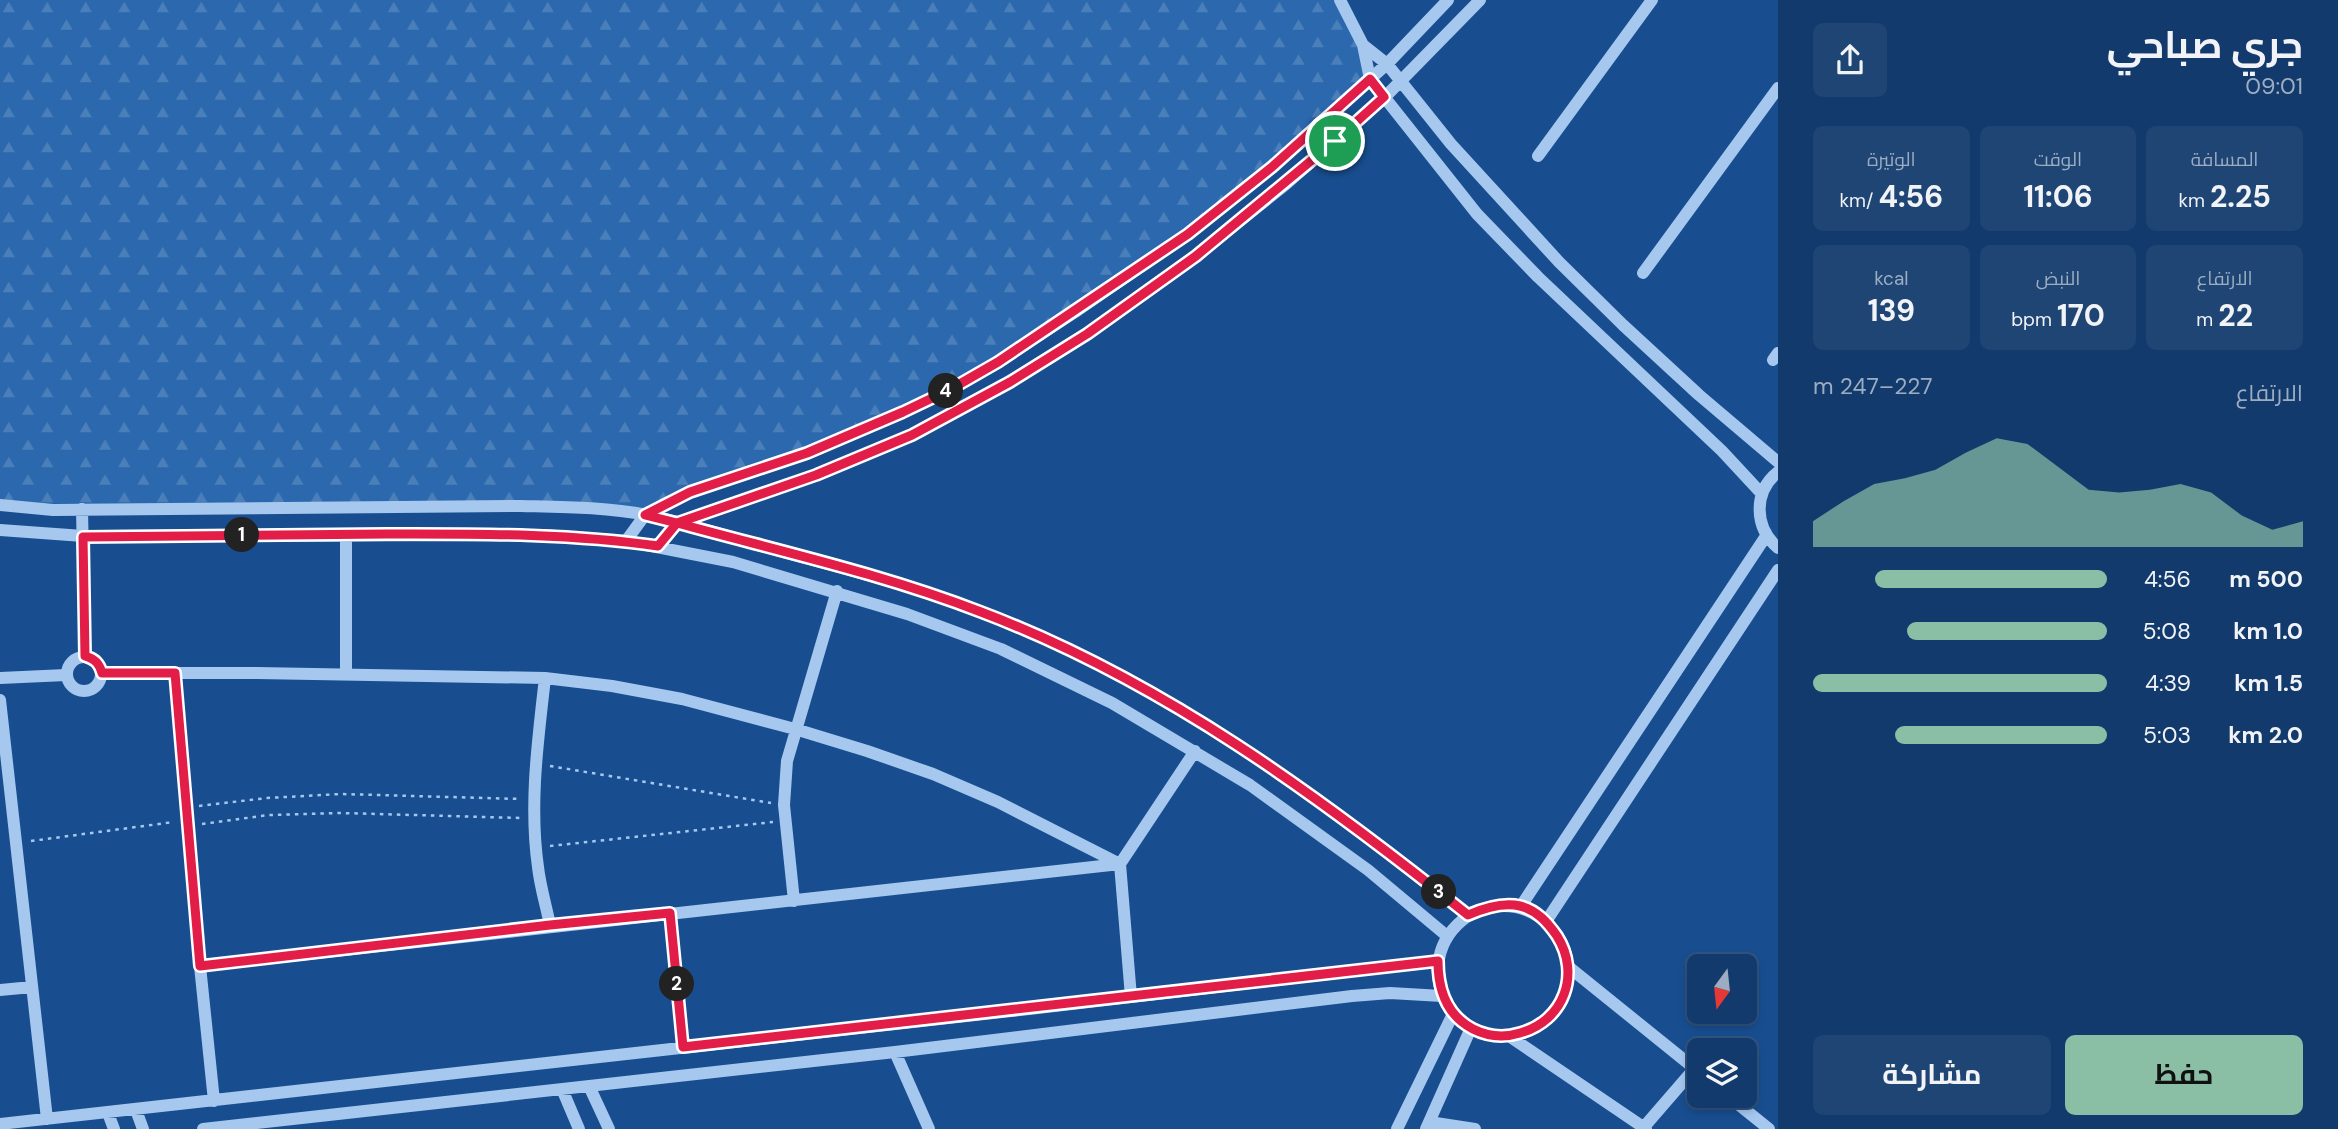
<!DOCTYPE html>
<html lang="ar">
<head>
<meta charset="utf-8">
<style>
	body { margin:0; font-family:"DM Sans",Cairo,sans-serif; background:#1f4574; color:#f1f3f6; direction:rtl; height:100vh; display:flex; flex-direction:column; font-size:26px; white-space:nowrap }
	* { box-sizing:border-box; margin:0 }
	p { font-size:23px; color:#9cadc2 }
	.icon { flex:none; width:38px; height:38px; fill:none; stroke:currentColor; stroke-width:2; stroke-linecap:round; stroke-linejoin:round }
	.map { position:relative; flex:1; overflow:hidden; direction:ltr }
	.sheet { display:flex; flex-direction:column; background:#123a6c; width:560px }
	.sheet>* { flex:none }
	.needle { width:46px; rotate:195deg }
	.tools { position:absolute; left:1687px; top:954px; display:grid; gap:14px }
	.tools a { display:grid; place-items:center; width:70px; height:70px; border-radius:10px; background:#123a6c; box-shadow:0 4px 10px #0003,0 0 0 2px #31547f; font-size:35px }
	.pin { position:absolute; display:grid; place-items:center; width:60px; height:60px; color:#fff; margin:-30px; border:4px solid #fff; border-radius:50%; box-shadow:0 2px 7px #0007 }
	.km { position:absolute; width:35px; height:35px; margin:-18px; border-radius:50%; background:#222; color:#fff; font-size:19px; line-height:35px; text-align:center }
	.round { display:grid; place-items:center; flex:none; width:74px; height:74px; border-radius:10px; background:#1f4574 }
	.summary { display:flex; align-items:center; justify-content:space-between; height:119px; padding:0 35px }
	h1 { font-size:38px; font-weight:700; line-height:52px }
	.stats { display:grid; grid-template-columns:repeat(3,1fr); gap:10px; height:119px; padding:7px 35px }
	.stats div { display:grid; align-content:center; border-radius:10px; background:#1f4574; text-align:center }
	.stats b { font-size:30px; font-weight:700 }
	.stats small { font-size:19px; font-weight:400 }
	.stats p { font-size:19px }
	.chart { height:196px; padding:14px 35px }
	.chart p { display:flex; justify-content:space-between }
	.chart svg { width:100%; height:126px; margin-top:7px; fill:#8abfa5; opacity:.7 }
	.primary-button { display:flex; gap:14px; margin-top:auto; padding:14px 35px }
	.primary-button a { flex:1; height:80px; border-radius:10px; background:#8abfa5; color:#111; font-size:28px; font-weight:700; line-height:80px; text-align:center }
	.primary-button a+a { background:#1f4574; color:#f1f3f6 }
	ul { padding:0 35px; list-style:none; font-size:23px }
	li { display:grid; grid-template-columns:112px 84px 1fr; align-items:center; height:52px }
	li i { height:18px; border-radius:9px; background:#8abfa5 }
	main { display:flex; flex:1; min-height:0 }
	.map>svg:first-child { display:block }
	.forest { fill:url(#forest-firs) }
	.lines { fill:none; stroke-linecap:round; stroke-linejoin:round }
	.path { stroke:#a6c8ef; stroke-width:2.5; stroke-dasharray:3.5 5; stroke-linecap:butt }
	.minor { stroke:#a6c8ef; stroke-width:12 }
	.route-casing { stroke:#fff; stroke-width:14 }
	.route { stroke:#e11d48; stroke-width:9 }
</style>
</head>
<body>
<main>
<section class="sheet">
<div class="summary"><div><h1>جري صباحي</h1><p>09:01</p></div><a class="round"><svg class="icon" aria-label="share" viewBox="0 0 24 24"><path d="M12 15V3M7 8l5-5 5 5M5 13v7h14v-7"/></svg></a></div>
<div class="stats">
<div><p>المسافة</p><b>2.25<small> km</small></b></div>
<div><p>الوقت</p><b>11:06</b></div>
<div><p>الوتيرة</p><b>4:56<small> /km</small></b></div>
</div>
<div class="stats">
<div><p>الارتفاع</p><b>22<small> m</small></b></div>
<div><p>النبض</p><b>170<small> bpm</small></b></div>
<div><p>kcal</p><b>139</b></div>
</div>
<div class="chart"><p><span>الارتفاع</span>227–247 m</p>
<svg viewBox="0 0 160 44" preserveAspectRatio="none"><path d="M0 44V35L10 28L20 22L30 20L40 17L50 11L60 6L70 8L80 16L90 24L100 25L110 24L120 22L130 25L140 33L150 38L160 35V44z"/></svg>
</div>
<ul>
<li><b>500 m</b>4:56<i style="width:79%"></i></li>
<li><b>1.0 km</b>5:08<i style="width:68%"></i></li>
<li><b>1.5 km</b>4:39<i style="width:100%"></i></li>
<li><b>2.0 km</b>5:03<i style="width:72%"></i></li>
</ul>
<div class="primary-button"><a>حفظ</a><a>مشاركة</a></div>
</section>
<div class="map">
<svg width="1778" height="1129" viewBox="0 0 1778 1129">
	<defs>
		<pattern id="forest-firs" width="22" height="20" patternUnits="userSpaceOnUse" patternTransform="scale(1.75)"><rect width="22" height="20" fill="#2b68ae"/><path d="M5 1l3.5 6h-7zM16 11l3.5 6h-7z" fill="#4b7fba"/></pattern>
	</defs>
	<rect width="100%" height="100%" fill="#184e90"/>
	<!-- forest -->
	<path class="forest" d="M0 0H1338L1370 79 1188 234 951 389 645 515 394 508 0 503Z"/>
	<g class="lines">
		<!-- path -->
		<path class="path" d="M550 766 771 803
			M199 806 267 798 341 794 521 799
			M202 824 269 815 341 813 521 818
			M31 841 174 822
			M550 846 773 822"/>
		<!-- minor -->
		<path class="minor" d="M1340 0 1363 45 1370 79 1477 214 1538 277 1722 451 1761 493
			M1363 45 1387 64 1451 144 1559 262 1623 325 1699 395 1778 462
			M1538 156 1652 0
			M1643 273 1778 88
			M1773 360 1778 353
			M1778 472C1753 492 1754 527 1778 548
			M0 505 53 510 521 506C563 507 606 507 647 515 695 525 742 541 790 554 854 571 919 588 982 612 1161 681 1319 796 1468 915
			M82 509 85 656
			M0 530 83 536 543 535 626 541 733 562 907 614 1001 649 1112 703 1250 785 1368 870 1447 936
			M626 541 645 515 690 492 807 453 903 412 951 389 998 362 1075 312 1188 234 1272 167 1387 64 1448 0
			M658 546 677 523 816 475 912 435 1010 382 1087 334 1196 256 1286 184 1384 98 1480 0
			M67 674a17 17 0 1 1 34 0a17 17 0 1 1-34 0Z
			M102 673H257L545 678 612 686 682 699 795 729 867 751 933 774 998 802 1120 864
			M175 673 200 966 214 1101
			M346 674V535
			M0 678 66 675
			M545 678C538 740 529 804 538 867 540 886 546 905 550 925
			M0 700 47 1119
			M794 901 784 805 787 761 837 591
			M1438 971a65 65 0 1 1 130 0a65 65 0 1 1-130 0Z
			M1521 906 1766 536
			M670 913 683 1047
			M1547 920 1778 570
			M200 966C506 930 813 899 1120 864
			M1570 968 1699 1072
			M0 990 32 987
			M1131 997 1120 864 1195 751
			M1509 1036 1646 1129
			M895 1052 929 1129
			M589 1086 609 1129
			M562 1089 579 1129
			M1728 1096 1769 1129
			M136 1110 143 1129
			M108 1113 114 1129
			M1429 1122 1475 1129
			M0 1124 1029 1009 1438 961
			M1644 1127 1695 1068
			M203 1129 895 1052 1352 996 1390 993 1442 996
			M1397 1129 1453 1014
			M1426 1129 1471 1028"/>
	</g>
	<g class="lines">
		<defs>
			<path id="route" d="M1335 141 1196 256 1087 334 1010 382 912 435 816 475 677 523 658 546C568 533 477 534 387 534 286 535 184 536 83 537L85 656C95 659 99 663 102 673H175L200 966 550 925 670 913 683 1047 1438 961C1438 989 1446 1015 1473 1029 1487 1036 1504 1038 1520 1033 1564 1021 1581 974 1557 936 1548 923 1537 910 1520 906 1503 902 1484 908 1468 915 1319 796 1161 680 981 612 883 574 779 551 677 523L645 515 690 492 807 453 903 412 951 389 998 362 1188 234 1272 167 1370 79 1384 97 1335 141"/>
		</defs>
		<!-- route casing -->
		<use href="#route" class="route-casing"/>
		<!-- route -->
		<use href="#route" class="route"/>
	</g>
</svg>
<div class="tools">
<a><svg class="needle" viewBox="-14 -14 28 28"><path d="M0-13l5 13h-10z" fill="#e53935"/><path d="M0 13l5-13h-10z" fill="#9cadc2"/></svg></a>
<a><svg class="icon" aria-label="layers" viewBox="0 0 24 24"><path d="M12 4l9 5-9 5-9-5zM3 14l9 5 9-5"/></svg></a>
</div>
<div class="pin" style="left:1335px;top:141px;background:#1e9e55"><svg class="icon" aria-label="arrive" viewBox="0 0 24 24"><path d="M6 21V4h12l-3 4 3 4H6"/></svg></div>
<b class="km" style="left:242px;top:535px">1</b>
<b class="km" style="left:677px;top:984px">2</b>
<b class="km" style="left:1439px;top:892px">3</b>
<b class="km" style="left:946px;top:391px">4</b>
</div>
</main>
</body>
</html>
